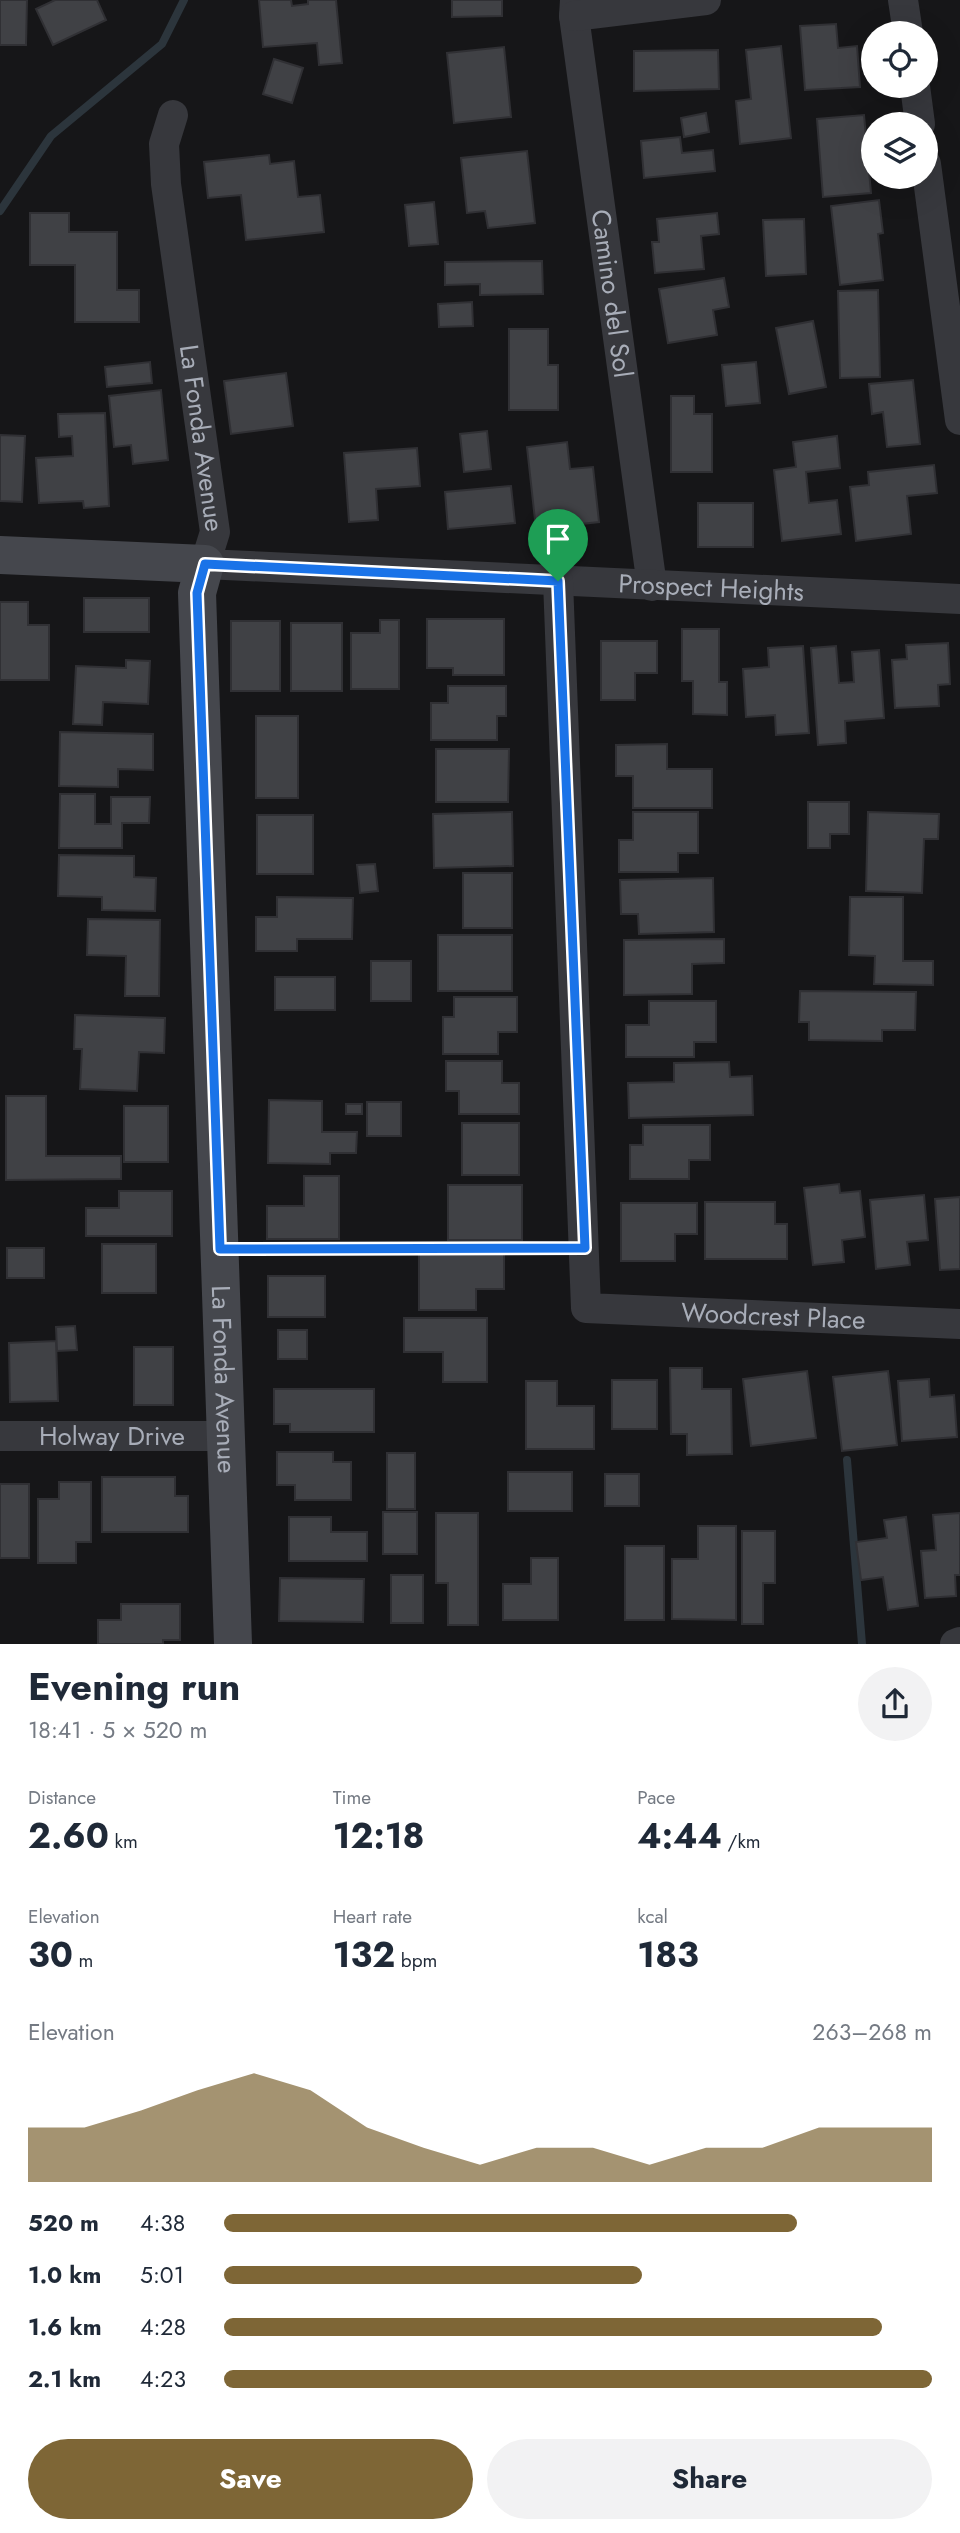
<!DOCTYPE html>
<html lang="en">
<head>
<meta charset="utf-8">
<style>
	body { margin:0; font-family:Jost,sans-serif; background:#f2f2f3; color:#1f2937; height:100vh; display:flex; flex-direction:column; font-size:26px; white-space:nowrap }
	* { box-sizing:border-box; margin:0 }
	p { font-size:23px; color:#747a83 }
	.icon { flex:none; width:38px; height:38px; fill:none; stroke:currentColor; stroke-width:2; stroke-linecap:round; stroke-linejoin:round }
	.map { position:relative; height:1644px; overflow:hidden }
	.sheet { display:flex; flex-direction:column; background:#fff; flex:1 }
	.sheet>* { flex:none }
	.buttons { position:absolute; left:861px; top:21px; display:grid; gap:14px }
	.buttons a { display:grid; place-items:center; width:77px; height:77px; border-radius:50%; background:#fff; box-shadow:0 7px 28px #0002; font-size:35px }
	.pin { position:absolute; display:grid; place-items:center; width:60px; height:60px; color:#fff; margin:-72px -30px; border-radius:50% 50% 50% 0; rotate:-45deg; box-shadow:0 0 7px #0007 }
	.pin .icon { rotate:45deg }
	.round { display:grid; place-items:center; flex:none; width:74px; height:74px; border-radius:37px; background:#f2f2f3 }
	.overview { display:flex; align-items:center; justify-content:space-between; height:119px; padding:0 28px }
	h1 { font-size:38px; font-weight:700; line-height:52px }
	.stats { display:grid; grid-template-columns:repeat(3,1fr); gap:10px; height:119px; padding:7px 28px }
	.stats div { display:grid; align-content:center }
	.stats b { font-size:35px; font-weight:700 }
	.stats small { font-size:19px; font-weight:400 }
	.stats p { font-size:19px }
	.chart { height:196px; padding:14px 28px }
	.chart p { display:flex; justify-content:space-between }
	.chart svg { width:100%; height:126px; margin-top:7px; fill:#7e6636; opacity:.7 }
	.cta { display:flex; gap:14px; margin-top:auto; padding:14px 28px }
	.cta a { flex:1; height:80px; border-radius:42px; background:#7e6636; color:#fff; font-size:28px; font-weight:700; line-height:80px; text-align:center }
	.cta a+a { background:#f2f2f3; color:#1f2937 }
	ul { padding:0 28px; list-style:none; font-size:23px }
	li { display:grid; grid-template-columns:112px 84px 1fr; align-items:center; height:52px }
	li i { height:18px; border-radius:9px; background:#7e6636 }
	.map>svg:first-child { display:block }
	.lines { fill:none; stroke-linecap:round; stroke-linejoin:round }
	.stream { stroke:#2c353c; stroke-width:8 }
	.building { fill:#404145; stroke:#303034; stroke-width:2 }
	.path { stroke:#3d3f44; stroke-width:4.5; stroke-dasharray:3.5 5; stroke-linecap:butt }
	.street { stroke:#37383d; stroke-width:30 }
	.secondary { stroke:#45474d; stroke-width:38 }
	.route-casing { stroke:#fff; stroke-width:14 }
	.route { stroke:#1a73e8; stroke-width:9 }
	.labels { text-anchor:middle; stroke-width:5; stroke-linejoin:round; paint-order:stroke }
	.street-label { font-size:26px; fill:#a8adb8; stroke:#111113 }
</style>
</head>
<body>
<div class="map">
<svg width="960" height="1644" viewBox="0 0 960 1644">
	<rect width="100%" height="100%" fill="#161618"/>
	<g class="lines">
		<!-- stream -->
		<path class="stream" d="M0 211 51 136 162 44 184 0
			M847 1460 862 1644"/>
	</g>
	<!-- building -->
	<path class="building" d="M0 0H27L26 45H0Z
		M55 0H97L106 20 53 45 36 9Z
		M259 0H291L292 6 308 4V0H336L342 63 319 65 317 43 263 47Z
		M452 0H502V16L452 17Z
		M836 24 838 48 857 46 860 87 805 90 800 26Z
		M781 46 791 138 740 144 736 101 751 99 746 50Z
		M504 47 511 117 454 123 447 53Z
		M718 50 719 89 634 91V51Z
		M274 59 303 68 292 103 263 94Z
		M706 113 709 132 684 137 681 118Z
		M864 115 871 193 823 197 817 119Z
		M680 137 682 153 713 150 715 171 644 178 641 141Z
		M527 151 535 223 488 228 485 211 467 213 461 158Z
		M269 155 270 164 294 161 298 197 320 195 324 232 246 240 241 195 208 198 204 162Z
		M879 200 883 233 878 234 883 280 840 285 831 206Z
		M434 202 438 244 409 246 405 205Z
		M30 213H69V232H117V290H139V322H75V265H30Z
		M717 213 719 234 701 236 704 269 655 273 652 242H659L657 219Z
		M804 219 806 274 766 276 763 220Z
		M542 261 543 294 480 295V284L445 285V262Z
		M724 278 729 307 713 310 717 335 668 343 659 289Z
		M878 290 880 377 840 378 838 291Z
		M472 302 473 326 439 327 438 304Z
		M813 321 826 387 789 394 776 328Z
		M509 329H548V365H558V410H509Z
		M150 362 152 383 107 387 105 367Z
		M756 362 760 403 726 406 722 365Z
		M286 373 293 426 231 434 224 381Z
		M913 380 920 444 887 447 883 412 872 414 869 384Z
		M161 390 168 460 133 464 131 445 114 447 109 396Z
		M671 396H694V414H712V472H671Z
		M105 413 109 506 84 508 83 501 39 503 36 458 73 456 72 436 59 437 58 414Z
		M487 431 491 469 464 472 460 434Z
		M0 435 25 436 22 502 0 501Z
		M837 436 840 468 806 472 809 503 837 500 841 534 782 541 774 470 796 467 793 442Z
		M567 442 570 469 593 467 599 522 536 529 527 447Z
		M417 448 420 486 376 489 378 520 349 522 344 453Z
		M934 465 937 493 907 496 911 534 856 541 850 487 869 485 868 472Z
		M511 486 515 523 448 529 445 492Z
		M698 503H753V547H698Z
		M84 598H149V632H84Z
		M0 602H28V625H49V680H0Z
		M427 619H504V675H453V668H427Z
		M380 620H399V689H351V633H380Z
		M231 621H280V691H231Z
		M291 623H342V691H291Z
		M682 629H719V682H727V715L693 714V681H682Z
		M601 641H657V673H635V700H601Z
		M948 643 950 684 938 685 939 706 895 708 892 660 907 659 906 645Z
		M803 646 809 733 776 735 775 715 746 717 743 669 769 667 768 648Z
		M836 646 839 683 854 682 852 652 879 650 884 718 845 721 846 743 818 745 811 648Z
		M126 660 150 661 148 704 103 702 102 725 73 724 76 666 126 668Z
		M448 686H506V716H497V740H431V703H448Z
		M256 716H298V798H256Z
		M60 732 153 734V770L118 769V787L59 786Z
		M667 744V769H712V808H633V776H616V745Z
		M436 749H509L508 802H436Z
		M60 794H95V824H111V797H150L149 823H122V848H59Z
		M808 802H849V834H830V848H808Z
		M512 812 513 866 434 868 433 814Z
		M633 812H698V853H678V872H619V840H633Z
		M868 812 939 814 938 839H924L922 893 866 891Z
		M257 815H313V874H257Z
		M59 855 134 856V877L156 878 155 911 102 910V897L58 896Z
		M375 864 378 891 360 893 357 865Z
		M463 873H512V928H463Z
		M713 878 714 932 639 934 638 914H621L620 880Z
		M277 897 353 898 352 939H297V951H256V917H277Z
		M850 897H903V961H933V985L874 984 875 956 849 955Z
		M88 919 160 920 159 996H125L126 956 87 955Z
		M438 935H512V991H438Z
		M724 939V963L692 964V994L624 995V940Z
		M371 961H411V1001H371Z
		M275 977H335V1010H275Z
		M800 991 916 992 915 1030H882V1041L809 1040V1022H799Z
		M454 997H517V1032H498V1054H443V1017H454Z
		M649 1001H716V1042H694V1057H626V1025H649Z
		M75 1015 165 1018 164 1053 139 1052 137 1091 80 1089 82 1049H74Z
		M446 1061H502V1083H519V1114H459V1091H446Z
		M729 1062 730 1077 752 1076 753 1115 629 1118 628 1083 674 1082V1063Z
		M6 1096H46V1156H121V1179L6 1180Z
		M269 1100 322 1101V1132H357L356 1153H330V1164L268 1163Z
		M367 1102H401V1136H367Z
		M346 1104H362V1114H346Z
		M124 1106H168V1162H124Z
		M462 1123H519V1175H462Z
		M643 1125H710V1160H689V1179H630V1145H643Z
		M304 1176H339V1239H267V1206H304Z
		M839 1184 840 1193 860 1191 865 1237 842 1240 844 1262 813 1265 804 1188Z
		M448 1185H522V1240H448Z
		M119 1191H172V1236H86V1208H119Z
		M924 1195 928 1240 907 1242 910 1265 876 1269 870 1200Z
		M960 1197V1269L940 1270 935 1199Z
		M705 1202H775V1224H787V1259H705Z
		M621 1203H697V1234H675V1261H621Z
		M102 1244H156V1293H102Z
		M7 1248H44V1278H7Z
		M419 1253H504V1289H476V1310H419Z
		M268 1276H325V1317H268Z
		M404 1318H487V1382H443V1352H404Z
		M75 1326 77 1350 57 1351 56 1327Z
		M278 1330H307V1359H278Z
		M56 1341 58 1401 10 1402 9 1343Z
		M134 1347H173V1405H134Z
		M670 1368H702V1389H731L732 1454 687 1455V1434H671Z
		M807 1371 816 1438 751 1446 743 1379Z
		M888 1371 897 1445 842 1451 833 1377Z
		M929 1379 930 1397 954 1395 957 1437 902 1441 898 1381Z
		M612 1380H657V1429H612Z
		M526 1381H557V1406H594V1449H526Z
		M274 1389H374V1432H290V1424H274Z
		M277 1452H333V1462H351V1500H295V1485H277Z
		M387 1453H415V1509H387Z
		M508 1472H572V1511H508Z
		M605 1474H639V1506H605Z
		M102 1477H175V1496H188V1532H102Z
		M59 1482H91V1542H76V1563H38V1499H59Z
		M0 1484H29V1558H0Z
		M383 1512H417V1554H383Z
		M436 1513H478V1625H448V1583H436Z
		M960 1513V1575H955L956 1596 925 1598 921 1551 936 1550 933 1515Z
		M289 1517H331V1532H367V1561H289Z
		M906 1517 918 1606 888 1610 883 1577 861 1580 856 1542 887 1538 884 1520Z
		M698 1526H736V1620L672 1619V1559H698Z
		M742 1531H775V1583H763V1624H742Z
		M625 1546H664V1620H625Z
		M531 1558H558V1620H503V1584H531Z
		M391 1575H423V1623H391Z
		M280 1578 364 1579 363 1622 279 1621Z
		M121 1604H180V1640H163V1644H98V1620H121Z"/>
	<g class="lines">
		<!-- path -->
		<path class="path" d="M249 1249H556"/>
		<!-- street -->
		<g class="street">
			<path id="s1" d="M575 0 574 16 652 586"/>
			<path d="M903 0 908 33"/>
			<path d="M574 16 706 0"/>
			<path d="M915 86 920 124"/>
			<path id="s2" d="M173 115 164 144 166 184 215 532 205 564 960 599"/>
			<path d="M926 164 960 420"/>
			<path id="s3" d="M558 581 586 1308 960 1324"/>
			<path id="s4" d="M0 1436H226"/>
			<path d="M955 1644 960 1642"/>
		</g>
		<!-- secondary -->
		<path class="secondary" id="s5" d="M0 555 205 564 197 593 233 1644"/>
	</g>
	<g class="lines">
		<defs>
			<path id="route" d="M205 564 558 581 585 1248 220 1249 197 593Z"/>
		</defs>
		<!-- route casing -->
		<use href="#route" class="route-casing"/>
		<!-- route -->
		<use href="#route" class="route"/>
	</g>
	<g class="labels">
		<!-- street labels -->
		<g class="street-label">
			<text dy="9" stroke="none"><textPath href="#s1" startOffset="296">Camino del Sol</textPath></text>
			<text dy="9" stroke="none"><textPath href="#s2" startOffset="327">La Fonda Avenue</textPath></text>
			<text dy="9" stroke="none"><textPath href="#s2" startOffset="962">Prospect Heights</textPath></text>
			<text dy="9" stroke="none"><textPath href="#s3" startOffset="915">Woodcrest Place</textPath></text>
			<text dy="9" stroke="none"><textPath href="#s5" startOffset="1022">La Fonda Avenue</textPath></text>
			<text dy="9" stroke="none"><textPath href="#s4" startOffset="112">Holway Drive</textPath></text>
		</g>
	</g>
</svg>
<div class="buttons">
<a><svg class="icon" aria-label="locate" viewBox="0 0 24 24"><circle cx="12" cy="12" r="6"/><path d="M12 2v4M12 18v4M2 12h4M18 12h4"/></svg></a>
<a><svg class="icon" aria-label="layers" viewBox="0 0 24 24"><path d="M12 4l9 5-9 5-9-5zM3 14l9 5 9-5"/></svg></a>
</div>
<div class="pin" style="left:558px;top:581px;background:#1e9e55"><svg class="icon" aria-label="arrive" viewBox="0 0 24 24"><path d="M6 21V4h12l-3 4 3 4H6"/></svg></div>
</div>
<section class="sheet">
<div class="overview"><div><h1>Evening run</h1><p>18:41 · 5 × 520 m</p></div><a class="round"><svg class="icon" aria-label="share" viewBox="0 0 24 24"><path d="M12 15V3M7 8l5-5 5 5M5 13v7h14v-7"/></svg></a></div>
<div class="stats">
<div><p>Distance</p><b>2.60<small> km</small></b></div>
<div><p>Time</p><b>12:18</b></div>
<div><p>Pace</p><b>4:44<small> /km</small></b></div>
</div>
<div class="stats">
<div><p>Elevation</p><b>30<small> m</small></b></div>
<div><p>Heart rate</p><b>132<small> bpm</small></b></div>
<div><p>kcal</p><b>183</b></div>
</div>
<div class="chart"><p><span>Elevation</span>263–268 m</p>
<svg viewBox="0 0 160 44" preserveAspectRatio="none"><path d="M0 44V25L10 25L20 19L30 12L40 6L50 12L60 25L70 32L80 38L90 32L100 32L110 38L120 32L130 32L140 25L150 25L160 25V44z"/></svg>
</div>
<ul>
<li><b>520 m</b>4:38<i style="width:81%"></i></li>
<li><b>1.0 km</b>5:01<i style="width:59%"></i></li>
<li><b>1.6 km</b>4:28<i style="width:93%"></i></li>
<li><b>2.1 km</b>4:23<i style="width:100%"></i></li>
</ul>
<div class="cta"><a>Save</a><a>Share</a></div>
</section>
</body>
</html>
